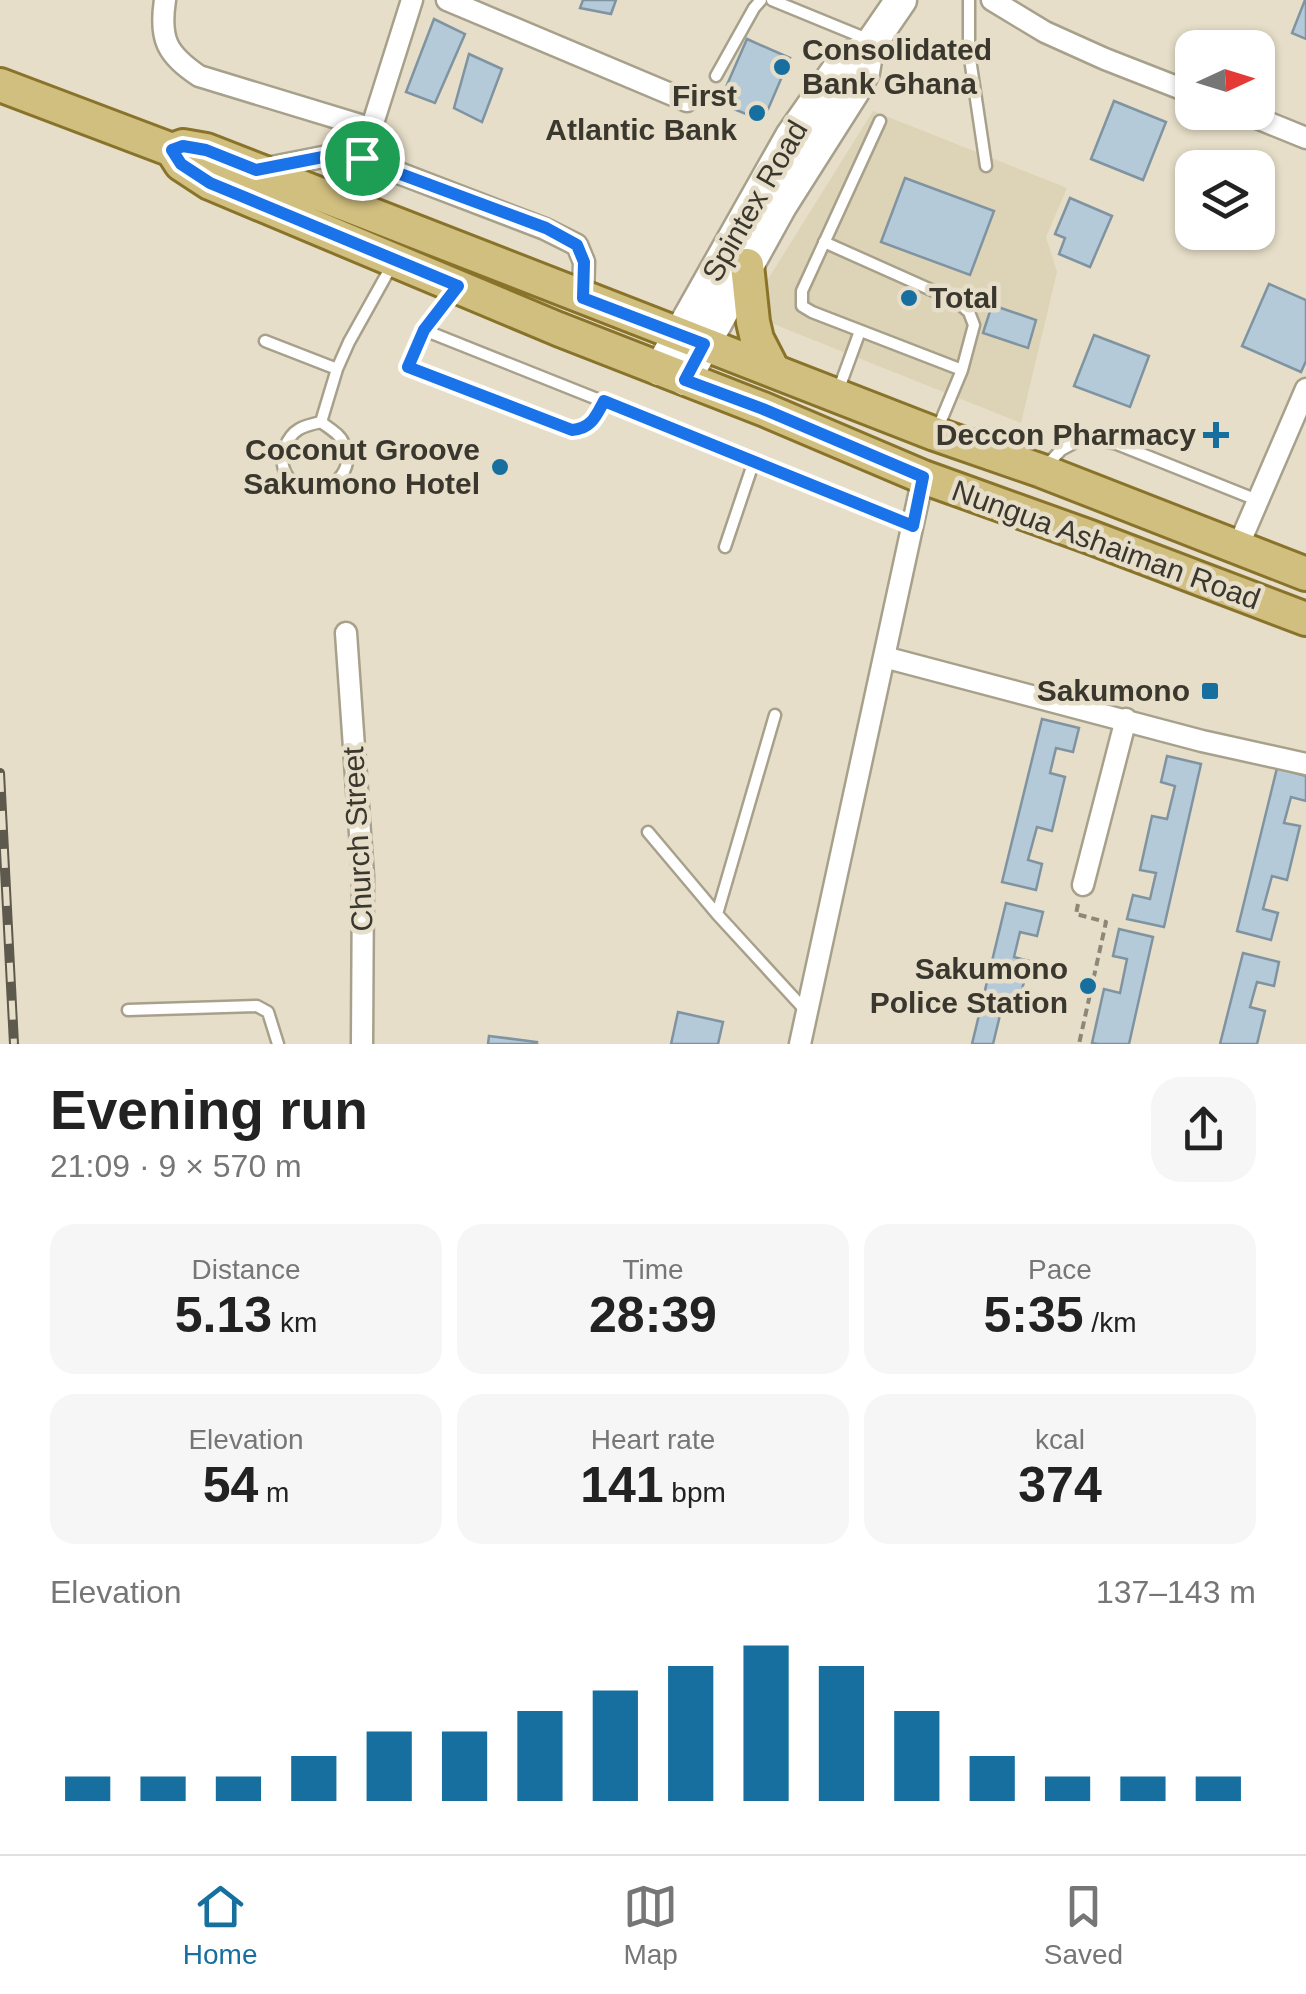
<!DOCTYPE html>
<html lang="en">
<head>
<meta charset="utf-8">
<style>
	body { margin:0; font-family:Helvetica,sans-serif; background:#f6f6f6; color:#222; height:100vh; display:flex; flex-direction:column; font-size:38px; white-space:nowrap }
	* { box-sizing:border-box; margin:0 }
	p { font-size:32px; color:#767676 }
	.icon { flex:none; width:55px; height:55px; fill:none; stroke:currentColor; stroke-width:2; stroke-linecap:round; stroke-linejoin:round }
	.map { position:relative; height:1044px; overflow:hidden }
	.panel { display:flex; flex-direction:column; background:#fff; flex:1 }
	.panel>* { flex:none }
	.needle { width:65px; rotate:86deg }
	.controls { position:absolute; left:1175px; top:30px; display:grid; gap:20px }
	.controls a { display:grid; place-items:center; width:100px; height:100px; border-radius:20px; background:#fff; box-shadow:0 2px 8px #0004; font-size:50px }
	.pin { position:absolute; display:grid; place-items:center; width:85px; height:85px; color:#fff; margin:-42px; border:5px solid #fff; border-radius:50%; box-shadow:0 2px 10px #0007 }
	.round { display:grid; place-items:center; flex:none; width:105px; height:105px; border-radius:30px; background:#f6f6f6 }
	.head { display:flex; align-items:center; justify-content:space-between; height:170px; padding:0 50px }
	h1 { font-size:55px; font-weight:800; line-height:75px }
	.metrics { display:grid; grid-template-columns:repeat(3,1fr); gap:15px; height:170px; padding:10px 50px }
	.metrics div { display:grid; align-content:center; border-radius:25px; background:#f6f6f6; text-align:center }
	.metrics b { font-size:50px; font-weight:800 }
	.metrics small { font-size:28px; font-weight:400 }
	.metrics p { font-size:28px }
	.chart { height:280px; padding:20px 50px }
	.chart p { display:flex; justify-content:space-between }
	.chart svg { width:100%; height:180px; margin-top:10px; stroke:#166f9e; stroke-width:6 }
	.tab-bar { display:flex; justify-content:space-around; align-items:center; height:140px; border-top:2px solid #e0e0e0; background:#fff; font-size:28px; color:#767676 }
	.tab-bar a { display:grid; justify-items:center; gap:5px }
	.tab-bar .on { color:#166f9e }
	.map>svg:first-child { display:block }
	.built { fill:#ddd3b6 }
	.building { fill:#b4cad9; stroke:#7f93a1; stroke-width:2.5 }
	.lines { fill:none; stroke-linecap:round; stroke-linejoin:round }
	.lane-casing { stroke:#a7a08b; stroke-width:15 }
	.street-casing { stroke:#a7a08b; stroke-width:25 }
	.secondary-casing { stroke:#a7a08b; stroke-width:35 }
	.primary-casing { stroke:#89732b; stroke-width:38 }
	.path { stroke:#8d8778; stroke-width:4; stroke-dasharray:8 5; stroke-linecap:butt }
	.lane { stroke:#fff; stroke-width:10 }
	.street { stroke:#fff; stroke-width:20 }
	.secondary { stroke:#fff; stroke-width:30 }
	.primary { stroke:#d1bf7f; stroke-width:32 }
	.rail-casing { stroke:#5d594d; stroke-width:10 }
	.rail { stroke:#e6dec8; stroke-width:6; stroke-dasharray:19; stroke-linecap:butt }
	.route-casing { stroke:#fff; stroke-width:20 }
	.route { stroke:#1a73e8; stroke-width:12 }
	.poi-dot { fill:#166f9e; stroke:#e6dec8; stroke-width:4 }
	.labels { text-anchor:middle; stroke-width:9; stroke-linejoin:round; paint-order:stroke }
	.poi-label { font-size:30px; font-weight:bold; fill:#3a372e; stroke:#e6dec8; text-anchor:end }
	.street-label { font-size:30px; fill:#3a372e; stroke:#e6dec8 }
</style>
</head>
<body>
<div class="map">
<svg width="1306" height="1044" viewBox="0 0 1306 1044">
	<rect width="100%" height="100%" fill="#e6dec8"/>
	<!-- built -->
	<path class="built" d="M873 111 1067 188 1046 237 1057 272 1021 423 771 323 765 284Z"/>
	<!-- building -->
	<path class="building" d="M583 0H616L611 14 580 8Z
		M1305 0H1306V39L1292 33Z
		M434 19 465 34 435 103 406 92Z
		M747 39 790 58 763 121 719 103Z
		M469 54 502 69 482 122 454 108Z
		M1114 101 1166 122 1143 180 1091 159Z
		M905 178 994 211 970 275 881 242Z
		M1070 198 1112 216 1090 267 1059 254 1065 238 1055 234Z
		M1269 284 1306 300V361L1301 372 1242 346Z
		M992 305 1036 320 1028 348 983 333Z
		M1094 335 1149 356 1130 407 1074 386Z
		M1042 719 1079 728 1073 752 1056 748 1050 773 1065 777 1052 831 1037 827 1028 860 1042 864 1036 890 1002 882Z
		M1167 756 1201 764 1164 927 1127 919 1133 895 1150 899 1156 873 1140 870 1152 816 1167 819 1175 786 1161 782Z
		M1277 768 1306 776V801L1291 797 1284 823 1300 826 1287 880 1272 876 1263 909 1278 913 1271 940 1237 931Z
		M1006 903 1043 912 1037 936 1020 932 1014 957 1029 961 1016 1015 1001 1011 993 1044H972Z
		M1119 929 1153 937 1129 1044H1098L1092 1043 1104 989 1120 993 1127 959 1113 956Z
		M1243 953 1279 962 1274 986 1257 982 1250 1007 1265 1011 1257 1044H1220Z
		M678 1012 723 1022 718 1044H671Z
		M489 1036 537 1042V1044H488Z"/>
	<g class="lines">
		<defs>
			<path id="lane" d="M772 0 867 39
				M969 0V52L986 166
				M716 76 754 8 761 0
				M880 121 802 291V306L812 312 962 370 937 430
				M824 242 956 301 969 312 974 325 962 370
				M455 289 424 330 408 367 572 430C591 430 596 416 604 401
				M424 330 913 525
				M265 341 337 369
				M838 391 860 331
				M321 422C330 429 340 434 344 444 355 464 338 489 316 490 292 491 276 469 285 447 292 429 303 426 321 422Z
				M321 422 337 369 349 342 392 265
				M1046 466 1061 450 1085 437 1117 444 1257 500
				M725 547 754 461
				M648 832 717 914 806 1011
				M717 914 775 715
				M128 1010 257 1006 268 1012 278 1044"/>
			<path id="street" d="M165 0C159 40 167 54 199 76L370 128
				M447 0 687 101
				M992 0 1045 32 1105 59 1192 93
				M1242 112 1306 138
				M362 158 412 0
				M262 169 328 156 352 155 545 229 577 245 584 262 583 298
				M1237 549 1306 389
				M346 633 363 876 362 1044
				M884 657 1202 741 1306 764
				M1083 885 1126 719
				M800 1044 923 477"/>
			<path id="secondary" d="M659 370 791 136 842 63 849 57 868 48
				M685 380 781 206 854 91 864 72 868 48 901 0"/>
			<path id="primary" d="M0 85 172 150 181 164 210 183 558 329 763 409 923 477 1090 537 1306 619
				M172 150 183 146 206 150 935 434 1042 471 1306 574
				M747 265 753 322 757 339 773 370"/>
		</defs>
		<!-- lane casing -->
		<use href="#lane" class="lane-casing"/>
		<!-- street casing -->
		<use href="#street" class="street-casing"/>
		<!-- secondary casing -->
		<use href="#secondary" class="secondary-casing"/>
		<!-- primary casing -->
		<use href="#primary" class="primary-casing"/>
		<!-- path -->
		<path class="path" d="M1078 904 1076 914 1106 922 1079 1044"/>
		<!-- lane -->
		<use href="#lane" class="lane"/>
		<!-- street -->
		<use href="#street" class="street"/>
		<!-- secondary -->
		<use href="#secondary" class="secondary"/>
		<!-- primary -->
		<use href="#primary" class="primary"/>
		<defs>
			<path id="rail" d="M0 773 14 1044"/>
		</defs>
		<!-- rail casing -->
		<use href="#rail" class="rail-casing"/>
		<!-- rail -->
		<use href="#rail" class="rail"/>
	</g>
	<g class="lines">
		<defs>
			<path id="route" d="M183 146 206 150 256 170 328 156H352L546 228 577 245 584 262 583 298 704 344 685 380 763 409 923 477 913 526 604 401C596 416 591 429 572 430L408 367 424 330 458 286 210 183 181 164 172 150Z"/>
		</defs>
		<!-- route casing -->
		<use href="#route" class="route-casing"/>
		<!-- route -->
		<use href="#route" class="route"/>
	</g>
	<!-- markers -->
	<g class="poi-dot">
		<circle cx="782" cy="67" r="10"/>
		<circle cx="757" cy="113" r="10"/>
		<circle cx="909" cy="298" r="10"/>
		<path d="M1211 420h10v10h10v10h-10v10h-10v-10h-10v-10h10z"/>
		<circle cx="500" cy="467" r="10"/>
		<rect x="1200" y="681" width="20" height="20" rx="5"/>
		<circle cx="1088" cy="986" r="10"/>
	</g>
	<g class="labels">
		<!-- poi labels -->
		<g class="poi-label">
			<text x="802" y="60" text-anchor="start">Consolidated<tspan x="802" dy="34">Bank Ghana</tspan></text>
			<text x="737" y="106">First<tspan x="737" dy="34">Atlantic Bank</tspan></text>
			<text x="929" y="308" text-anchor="start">Total</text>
			<text x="1196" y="445">Deccon Pharmacy</text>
			<text x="480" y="460">Coconut Groove<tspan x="480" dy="34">Sakumono Hotel</tspan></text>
			<text x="1190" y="701">Sakumono</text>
			<text x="1068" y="979">Sakumono<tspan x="1068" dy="34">Police Station</tspan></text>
		</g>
		<!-- street labels -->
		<g class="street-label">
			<text transform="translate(755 201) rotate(-60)" y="10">Spintex Road</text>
			<text transform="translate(1106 545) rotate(20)" y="10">Nungua Ashaiman Road</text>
			<text transform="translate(358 839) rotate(-93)" y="10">Church Street</text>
		</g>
	</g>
</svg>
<div class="controls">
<a><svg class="needle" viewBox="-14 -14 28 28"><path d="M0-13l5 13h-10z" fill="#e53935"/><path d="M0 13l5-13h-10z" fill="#767676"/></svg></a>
<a><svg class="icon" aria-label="layers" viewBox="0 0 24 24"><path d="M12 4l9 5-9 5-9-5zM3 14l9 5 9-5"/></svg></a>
</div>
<div class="pin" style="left:362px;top:158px;background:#1e9e55"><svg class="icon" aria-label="arrive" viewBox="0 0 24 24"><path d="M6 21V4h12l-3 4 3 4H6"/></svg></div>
</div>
<section class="panel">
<div class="head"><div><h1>Evening run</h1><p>21:09 · 9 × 570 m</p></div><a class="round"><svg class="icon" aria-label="share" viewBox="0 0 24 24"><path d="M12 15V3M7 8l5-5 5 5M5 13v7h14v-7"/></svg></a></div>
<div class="metrics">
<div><p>Distance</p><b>5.13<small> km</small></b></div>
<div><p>Time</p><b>28:39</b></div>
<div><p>Pace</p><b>5:35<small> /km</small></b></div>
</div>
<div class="metrics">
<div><p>Elevation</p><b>54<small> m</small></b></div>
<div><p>Heart rate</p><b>141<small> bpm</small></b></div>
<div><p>kcal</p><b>374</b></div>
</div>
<div class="chart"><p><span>Elevation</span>137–143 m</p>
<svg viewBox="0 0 160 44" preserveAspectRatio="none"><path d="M5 44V38M15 44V38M25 44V38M35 44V33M45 44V27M55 44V27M65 44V22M75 44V17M85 44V11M95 44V6M105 44V11M115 44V22M125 44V33M135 44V38M145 44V38M155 44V38"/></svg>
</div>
</section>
<nav class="tab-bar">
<a class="on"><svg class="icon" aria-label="home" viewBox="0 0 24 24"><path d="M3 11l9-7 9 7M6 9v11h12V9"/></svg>Home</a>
<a><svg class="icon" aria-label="map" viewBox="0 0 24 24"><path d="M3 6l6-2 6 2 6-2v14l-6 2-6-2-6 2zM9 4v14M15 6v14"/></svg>Map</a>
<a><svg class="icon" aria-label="saved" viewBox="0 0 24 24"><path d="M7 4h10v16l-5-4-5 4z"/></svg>Saved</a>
</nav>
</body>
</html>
